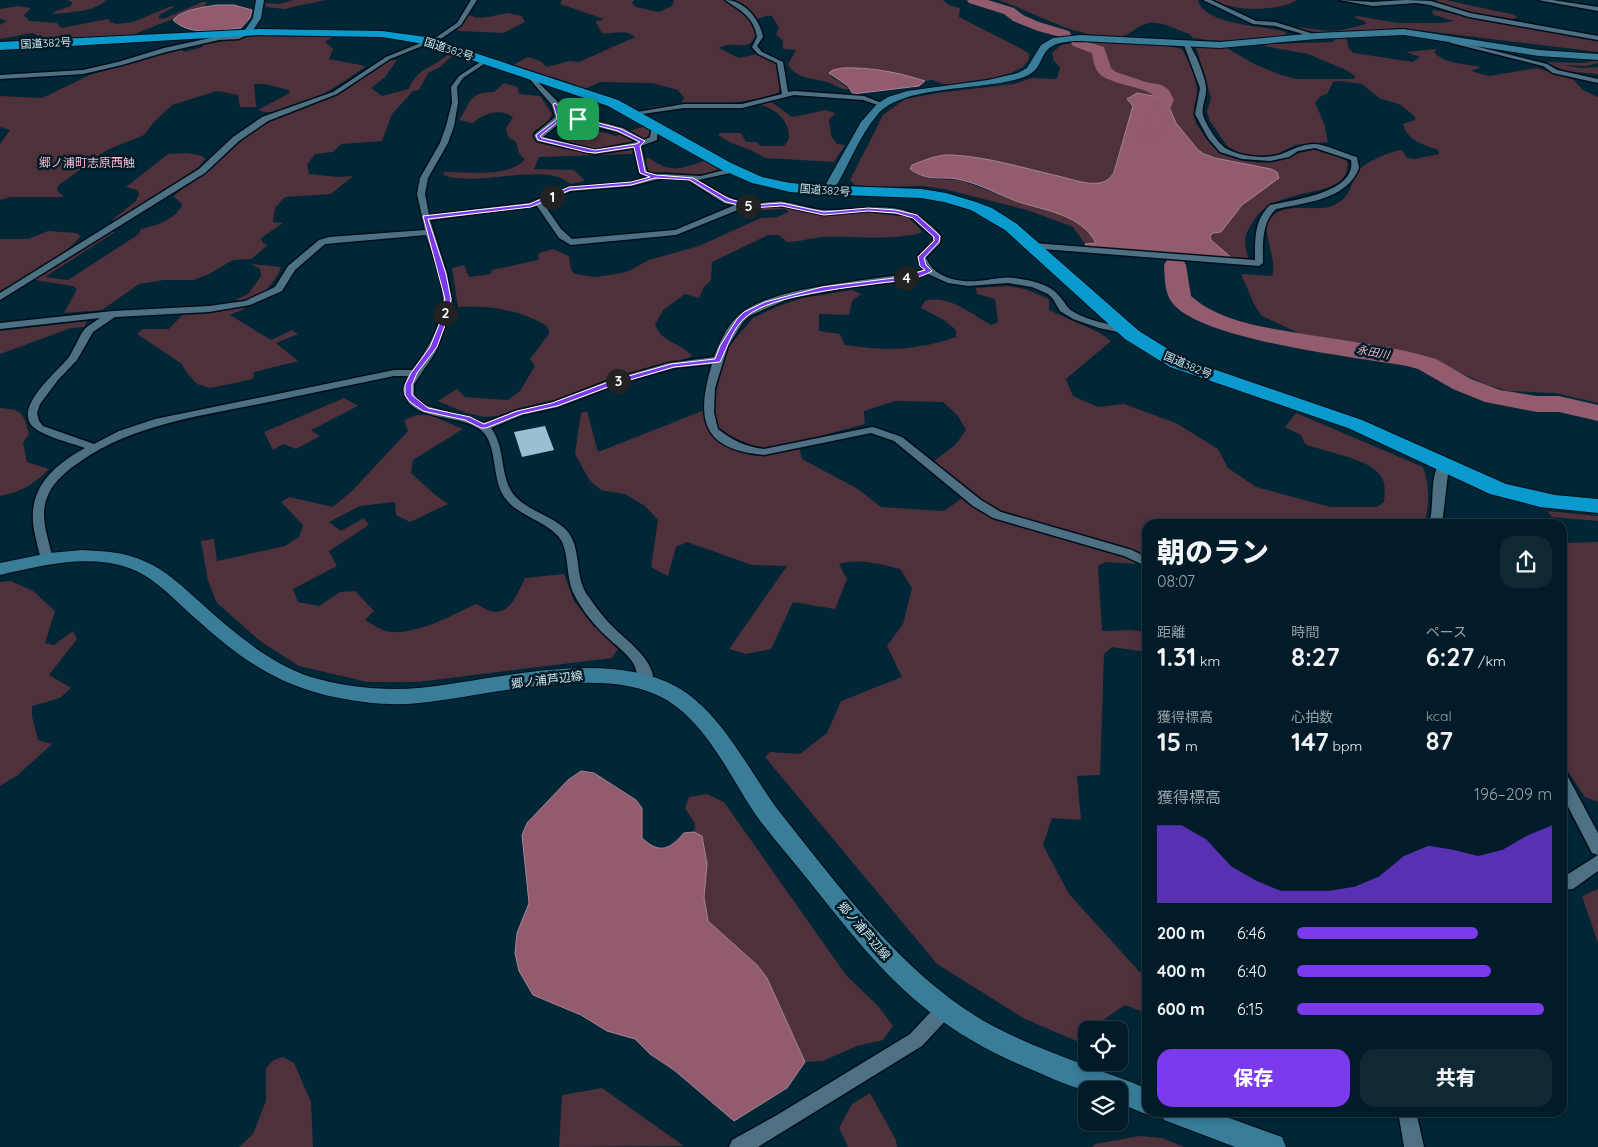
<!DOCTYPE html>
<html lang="ja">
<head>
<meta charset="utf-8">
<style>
	body { margin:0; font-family:Quicksand,"Noto Sans JP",sans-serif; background:#0f2934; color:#f1f3f6; height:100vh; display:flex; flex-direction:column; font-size:19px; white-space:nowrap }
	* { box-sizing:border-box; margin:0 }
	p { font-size:16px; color:#96a1a8 }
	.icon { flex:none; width:28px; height:28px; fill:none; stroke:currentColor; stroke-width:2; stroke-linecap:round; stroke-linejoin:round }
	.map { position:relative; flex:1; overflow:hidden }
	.drawer { position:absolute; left:1142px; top:519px; width:425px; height:598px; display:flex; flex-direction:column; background:#011c28; border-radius:15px; box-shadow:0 2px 8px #0003,0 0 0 1px #233a45 }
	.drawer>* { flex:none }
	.fabs { position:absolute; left:1078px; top:1021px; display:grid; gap:10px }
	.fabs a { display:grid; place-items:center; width:50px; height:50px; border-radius:10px; background:#011c28; box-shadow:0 2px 8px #0003,0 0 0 1px #233a45; font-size:25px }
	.pin { position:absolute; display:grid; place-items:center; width:42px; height:42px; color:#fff; margin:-21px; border-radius:10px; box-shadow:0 2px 8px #0006 }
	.km { position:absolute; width:25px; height:25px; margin:-12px; border-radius:50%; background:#222; color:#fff; font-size:14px; line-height:25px; text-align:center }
	.round { display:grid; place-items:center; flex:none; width:52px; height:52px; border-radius:15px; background:#0f2934 }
	.headline { display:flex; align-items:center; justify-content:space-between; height:85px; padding:0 15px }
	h1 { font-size:28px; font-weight:800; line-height:38px }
	.metrics { display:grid; grid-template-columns:repeat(3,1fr); gap:8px; height:85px; padding:5px 15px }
	.metrics div { display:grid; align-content:center }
	.metrics b { font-size:25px; font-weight:800 }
	.metrics small { font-size:14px; font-weight:400 }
	.metrics p { font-size:14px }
	.chart { height:140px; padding:10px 15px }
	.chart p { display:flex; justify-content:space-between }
	.chart svg { width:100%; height:90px; margin-top:5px; fill:#7c3aed; opacity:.7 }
	.button { display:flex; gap:10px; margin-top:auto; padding:10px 15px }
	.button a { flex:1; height:58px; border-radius:15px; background:#7c3aed; color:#fff; font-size:20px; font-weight:800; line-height:58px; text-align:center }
	.button a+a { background:#0f2934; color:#f1f3f6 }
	ul { padding:0 15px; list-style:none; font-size:16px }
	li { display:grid; grid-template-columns:80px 60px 1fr; align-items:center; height:38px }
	li i { height:12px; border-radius:6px; background:#7c3aed }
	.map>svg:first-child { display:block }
	.green { fill:#4f313c; fill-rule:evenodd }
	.water { fill:#925b6e; stroke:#a58595 }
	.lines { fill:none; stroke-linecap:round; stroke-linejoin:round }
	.river { fill:#925b6e; fill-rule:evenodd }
	.building { fill:#99bfd3 }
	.street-casing { stroke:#000e19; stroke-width:3 }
	.secondary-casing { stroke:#000e19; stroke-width:2 }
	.highway-casing { stroke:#000e19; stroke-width:2 }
	.street { fill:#4d7183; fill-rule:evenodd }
	.secondary { fill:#397d99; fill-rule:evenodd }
	.highway { fill:#0b9acd; fill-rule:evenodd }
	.route { fill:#7c3aed; stroke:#fff; fill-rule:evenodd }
	.labels { text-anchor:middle; stroke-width:5; stroke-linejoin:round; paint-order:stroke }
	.far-street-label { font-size:11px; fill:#d2e6f0; stroke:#021c27 }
	.far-water-label { font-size:11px; font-style:italic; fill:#fab5cc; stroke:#021c27 }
	.far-quarter-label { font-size:12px; fill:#f8b7cd; stroke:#021c27 }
	.street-label { font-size:12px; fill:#d2e6f0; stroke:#021c27 }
</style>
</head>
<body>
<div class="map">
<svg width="1598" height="1147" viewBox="0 0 1598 1147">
	<rect width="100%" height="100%" fill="#012635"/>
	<!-- green -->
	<path class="green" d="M67 0H106C95 12 71 12 55 14L53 12 71 6 72 2Z
		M293 0H325L284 9 266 7 265 3 279 4Z
		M562 0H634L632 3 636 7 659 12 672 6 674 1 672 0H943L949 5 960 8 959 17 1022 49 1029 54V59L1023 67 1011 73 993 78 952 84H943L932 80 925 81 900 74 869 68H842L833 70 831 76 850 89C841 91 836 85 827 82 813 78 795 79 788 64L796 50 783 49V41L776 34 779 28 772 16C763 15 758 20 750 21L757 32C749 56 735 38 719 48L739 58 757 54 776 63 780 90 778 93C736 108 693 103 650 110L647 108 681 103 684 98 678 90 652 83 600 82 585 89 556 78 511 66 528 57 540 61 547 67 569 61 579 62 635 37C625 28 614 35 602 33L595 21 603 20 601 18 560 4Z
		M999 0H1198C1203 25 1266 26 1286 32L1285 35C1254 41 1224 43 1193 38L1189 34C1178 30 1161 21 1149 23 1133 26 1132 38 1111 37 1070 35 1037 14 999 0Z
		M1211 0H1297C1273 13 1235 11 1211 0Z
		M1438 0H1446L1515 15 1517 18 1512 19 1470 12 1433 2Z
		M202 2H208L203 7 132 35 43 41V38L32 33 0 39V25L7 21 0 19V9L18 6 31 8 24 15 29 21 57 23 61 28 108 19 110 22 117 24 133 22 169 7 176 6 161 14 158 18 163 19Z
		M1434 10 1598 39V52L1401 28 1330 33 1306 31 1289 26 1329 31 1342 30 1366 24V22L1353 17 1358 16 1397 23H1441L1454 21 1434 15 1432 12Z
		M507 13 522 16 525 22 503 33 459 31 456 29 469 15 477 18 488 17Z
		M255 36 333 37 325 42 333 49 329 59 366 66C343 83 286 122 258 110L286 95 290 93 288 90 265 84H254L256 107H240L238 95 217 91 172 105 154 122 144 135 107 150 59 185 57 190 64 197H10L0 200V144L10 130 0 127V96L42 98 90 75 156 55 182 49 184 52 203 47 201 45Z
		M1336 38H1346L1348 43V48L1354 53 1413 62 1420 57 1406 52 1437 49 1434 52C1443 64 1467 64 1481 67L1471 71 1489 76 1537 68 1574 80 1583 90 1598 97V403L1555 393 1508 391 1487 385 1427 357 1382 346 1301 334 1262 316 1254 304 1241 274 1272 276C1278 260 1261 232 1269 220 1284 199 1314 214 1334 205 1352 197 1350 183 1358 171 1363 163 1393 150 1402 150L1407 158 1414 159 1439 154 1438 150C1424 145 1406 140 1403 124L1415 120V117L1401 105 1379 98 1362 84 1340 81 1333 82 1327 94 1321 96 1315 103 1324 123 1328 142 1295 145 1277 154 1262 156 1241 154 1227 146 1210 121 1207 112 1211 98 1196 47H1225L1254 64 1281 75 1297 79H1354L1355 76 1346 70 1308 54 1264 46 1268 44 1333 42Z
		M1080 42 1163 45 1182 49C1188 59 1198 81 1197 92 1196 105 1190 113 1197 125 1203 133 1210 146 1219 151 1235 161 1263 166 1282 160 1293 157 1302 150 1314 150 1326 150 1336 155 1346 160L1348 164C1347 167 1347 172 1345 175 1334 198 1275 187 1254 220 1243 237 1243 241 1249 260L1233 259 1211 240 1210 236 1213 233 1221 232 1242 205 1277 172 1271 169 1215 158 1204 154 1198 150 1176 123 1127 99 1133 106 1114 172C1111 178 1106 182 1100 183 1087 185 1071 179 1058 176 1023 168 989 157 952 155 938 154 925 160 912 165L910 169 922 176 934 179 960 180 1019 202 1067 217 1090 231 1096 243 1085 244 1073 227 1027 210 944 189 922 186 868 187 855 185 850 180 883 115 905 99 937 93 1014 84 1032 78 1057 79 1060 67 1054 61 1052 53 1061 45Z
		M448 54 453 55 440 67 428 73 419 90 413 91 392 114 382 141 341 144 333 152 315 154 307 165 309 174 338 177 353 176 331 194 285 197 275 208 273 222 283 223 261 238 263 243 268 245 251 259 233 260 209 274 194 280H164L139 284 102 310 64 313 77 289 73 286 35 280 110 232H115L45 277 68 280 139 234 141 229C154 226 178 219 182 204L173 196 205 173 261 124 340 94 390 60H397L385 77 371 88 382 96 409 89C418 66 433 69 448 54Z
		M1598 60V63L1586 66 1563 65 1580 68 1598 67V74L1565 71 1546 62 1584 63Z
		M504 83 518 87 519 94 540 96 552 114 549 121 533 132 534 139 537 141 559 146C576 135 596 127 615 136L642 127 650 130V139L633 145 632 154 539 157 534 169 574 170 585 181 570 184C547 161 476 188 444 175V172C470 171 504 179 525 160L519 153 516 142 508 137 506 128 513 117C501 108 484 113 473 123L459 120C471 103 469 91 494 92Z
		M770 101 792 117 826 110 835 113 829 120 831 136 837 144 845 145 834 162 766 158 748 149 731 143 718 135 720 133H741L746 142H757L761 146H784L789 139C790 121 776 109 761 105Z
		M188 153 202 156 205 159 199 167 116 221 112 220 136 201 139 194 137 190 126 187 168 154Z
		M649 158C673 174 678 169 704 161L721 171C699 176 687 174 665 172 658 172 653 173 646 170L644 159Z
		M766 202H788L819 210 876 206 892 207 899 214 908 217 921 230V233C888 241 856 236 822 237 810 238 799 242 787 242L779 235H768L712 262 711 280 704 287 699 298 685 294 663 310 655 325C663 344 681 342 692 356L680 361 644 369 570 396 519 408 498 416 484 417 466 413 438 401 457 389 465 397 508 400 520 391 535 366 530 359 549 334 548 327C522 310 489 305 458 307L452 268 464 265 469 277 491 274 492 270 538 260 539 253 553 249 569 256 571 270 575 274 595 277 617 274 629 271 649 260 699 246 761 218 777 217 789 212 785 209 761 210Z
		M48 231 76 233 81 236C60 260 27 275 0 291V239H28Z
		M251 264 281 267C275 284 256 306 235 300L248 294 261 276 260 269Z
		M1007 286 1025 289 1049 299V310L1100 333 1111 341 1066 379 1073 396 1098 407 1124 404 1176 423 1218 449 1228 468 1256 487 1330 507H1377L1384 502C1385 493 1386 482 1380 475 1368 458 1324 452 1305 444L1301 435 1285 427 1296 413 1423 467C1429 483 1431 507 1423 524H1148L1147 557 1134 564 1105 562 1098 566 1102 631 1132 630 1147 632V652L1112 647 1104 654 1100 775 1077 776 1081 820 1052 818 1043 845 1069 894 1147 980 1148 1014 1125 1005 1103 1020 1096 1030H1086V1045L1025 1019 937 964 765 757 770 752 800 754 827 733 841 701 902 677 887 646 903 624 912 588 900 569C879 564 860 558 839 564L847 579 835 609 793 602 771 649 746 654 729 649 787 566 752 565 687 542 676 547 668 576 651 567 658 520 645 506 625 494 601 490 590 481 575 454 581 413 587 411 598 452 715 406V398L725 351 753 318 779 306 802 298 852 290 861 294 852 301 849 315 819 314V331L840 334 845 345C888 351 914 351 956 337V330L944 320 921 308 925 301C949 294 971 314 991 325L998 322 995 299 977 294 976 288ZM895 401 943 402 958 416 966 430 955 445 934 461 971 492 944 511 881 507 858 489 802 459 798 442 865 424 864 411Z
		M244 306V309L230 315 271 340 292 330 298 334 276 343 298 361 254 372 253 379 210 388 197 384 186 372 182 364 137 334 143 329H169L185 312Z
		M87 321 84 327 71 328 0 354V331Z
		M344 398 358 406 311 430 320 436 296 449 283 444 273 450 264 432Z
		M0 408C23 410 23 412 29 434L23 443 27 462 49 469C36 483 19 493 0 496Z
		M417 415H430L463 429 413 460 411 473 433 493 448 504 410 522 396 515 395 502 360 506 329 522 341 531 364 518 369 525 329 551 337 566 293 589 298 602 319 606 340 592 355 591 374 611 365 620C372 624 382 631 390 632 419 634 450 616 476 604 481 606 489 612 495 612 511 613 519 590 525 578L564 574 574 601 618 649 612 658 418 682H367L299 666 260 641 217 603 208 581 201 541 214 539 217 561 285 546 299 537 303 525 281 502 289 497 333 507 353 490 408 431 404 420Z
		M1547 511 1598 516V521L1552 517Z
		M1598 542V802L1585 797 1563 764V543Z
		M11 581 33 591 55 611 45 643 54 645 73 631 77 639 49 675 71 688 60 698 32 706V716L38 740 52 744 18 775 0 786V582Z
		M707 794 724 802 846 975 879 1007 893 1026 883 1040 857 1046 823 1061 805 1062 767 978 757 965 708 921 704 897 707 864 702 836 694 832 695 824 685 808 689 797Z
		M1598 889V943L1582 896Z
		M283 1057 294 1063 311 1102 313 1147H239L253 1134 266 1101V1068L274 1060Z
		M602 1088 684 1146 559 1147 562 1095Z
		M870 1093 896 1140 897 1147H848L839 1128 852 1104Z
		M1140 1136 1162 1138 1184 1147H1092L1095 1144Z"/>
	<!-- water -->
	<path class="water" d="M217 5H234L252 10 250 18 241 28C219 30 191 37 173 20 181 10 204 7 217 5Z
		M842 68C870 67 897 72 925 81L919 86 853 94 848 86 829 73 833 70Z
		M1137 93 1160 97 1166 100 1176 123 1198 150 1204 154 1215 158 1271 169 1277 172 1279 178 1242 205 1221 232 1213 233 1210 236 1211 240 1233 259 1087 248 1085 244 1096 243C1081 214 1045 211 1016 201 998 194 981 185 962 180 942 175 930 183 910 169L912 165C925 160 938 154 952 155 989 157 1023 168 1058 176 1071 179 1087 185 1099 183 1106 182 1111 178 1114 172L1133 106 1127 99Z
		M581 771 594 773 636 800 642 808V838C660 855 670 849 684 833L694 832 702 836 707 864 704 897 708 921 757 965 767 978 805 1062 787 1088 734 1121 674 1070 650 1054 635 1039 607 1031 581 1015 533 995 519 971 515 953 517 933 529 903 522 835 527 823 568 780Z"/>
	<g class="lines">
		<!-- river -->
		<path class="river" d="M967 0H988L1014 8 1023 15 1039 22 1069 31 1071 34 1069 37 1064 38 1038 31 1013 21 1004 14 969 3Z
			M1078 39 1104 47 1111 68 1116 72 1146 82 1162 85 1169 90 1174 100 1156 142 1150 143 1144 142 1141 138 1158 100C1152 86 1108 86 1098 72 1094 67 1093 59 1092 53L1073 46 1071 43 1073 40Z
			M1175 259 1183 260 1186 265 1191 296C1219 321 1262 327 1298 333 1338 340 1379 344 1418 354L1436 359 1471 379 1500 390 1537 396H1559L1598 405V421L1559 412H1537L1485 402 1453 389 1418 369 1407 366C1356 357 1207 341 1174 305 1164 294 1165 279 1164 265L1167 260Z"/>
	</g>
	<!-- building -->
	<path class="building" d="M545 426 554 450 522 457 514 432Z"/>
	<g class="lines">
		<defs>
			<path id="street" d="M471 0H477L461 25 442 38 390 59 337 94 268 121 239 141 205 173 0 300V293L199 169 233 137 262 117 333 92 386 57 438 36 457 23Z
				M725 0C744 0 760 19 763 37L757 46 762 52 783 62 788 92 794 91 864 96 884 104 881 106 863 100 794 95 742 108H684L635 115 633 114 637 112 684 104H742L782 94 777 63 758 54 752 47 757 37C754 17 740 10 725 0Z
				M1203 0H1211L1256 21 1275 22 1320 36 1317 38 1275 26 1253 24Z
				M1339 0 1373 2 1406 0 1431 1 1470 13 1598 36V40L1469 17 1430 5 1416 3 1373 6Z
				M1538 0H1552L1598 7V11Z
				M247 31 249 34 239 39 219 40 166 52 122 65 83 74 0 79V75L83 70 118 62 164 48 219 36 238 35Z
				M1450 37 1455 41 1547 64 1557 70 1598 79V83L1553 73 1543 66 1451 43 1447 39Z
				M1187 43C1194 47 1206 79 1206 88 1207 97 1201 107 1203 115 1206 125 1218 144 1227 149 1242 157 1268 160 1284 153 1294 149 1300 145 1313 144 1324 143 1345 154 1357 157L1359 168C1347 200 1304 203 1276 209 1261 223 1263 244 1263 263L1259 266 1030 248V244L1033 243 1255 260C1255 240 1254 220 1270 205 1291 200 1357 193 1351 160L1315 148 1298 151 1289 157 1270 161 1242 159 1220 152 1208 138 1195 114 1200 88 1184 45Z
				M485 59 488 61 487 62 463 78 457 87 458 103 454 126 448 143 428 178 425 194 429 215 529 203 569 187 631 182 648 177 639 173 634 148 595 154 537 141 534 136 535 134 555 117 552 105 527 76 530 74 570 114 623 128 644 140 650 137 652 124H658L657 140 641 146 647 172 657 175 663 174 701 176 732 168 736 170 735 172 698 180C715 190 730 201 750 203 761 205 773 200 784 202 798 204 812 210 825 210 872 211 905 194 941 236L940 243 926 257C932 277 959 283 977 281 990 280 1003 276 1015 278 1030 280 1051 284 1060 297 1065 302 1066 307 1072 311 1090 322 1111 324 1130 329V333L1127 334 1099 328 1073 319 1060 311 1053 299 1048 294 1032 287 1008 283 968 286 948 283 928 274 903 281 844 288 788 299 749 316 743 322 728 346 715 388 714 413 718 429C732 440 746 447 764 449L872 427 876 428 902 437 981 500 1001 512 1132 550 1148 558V567L1124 556 993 518 973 506 894 441 871 433 764 455C700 450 696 417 712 364L674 368 618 384 558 407 522 415 491 428C505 447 500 469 510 489 522 511 553 514 568 532 580 548 576 569 583 587 585 593 590 598 593 603 599 611 606 620 613 627 625 639 663 666 651 688L646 689 641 688C637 680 638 671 633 663 626 652 615 645 606 636 594 625 581 609 574 594 565 577 570 549 558 536 542 519 515 515 503 495 492 477 497 444 482 431 461 412 408 424 403 389L408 376H394C351 385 307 394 264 403 201 416 135 424 81 461 69 469 55 480 49 493 38 514 48 537 53 559L51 562H43C39 555 38 547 36 539 24 494 47 469 85 448 72 443 36 435 30 423 18 403 58 371 69 357 75 348 78 338 84 330 88 325 95 322 100 318L0 329V323L113 311 209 306 245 301 275 287 288 266 319 240 329 237 425 230 417 194 420 178 440 143 446 126 452 103 451 87 459 76ZM562 115 564 118 617 132 638 142 595 150 543 137 561 122ZM663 178 688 180 724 203 735 205 675 230 572 239 561 229 543 203 571 191 631 186ZM537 206 559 238 571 245 676 235 745 207 782 206 824 215 868 211 906 215 912 218 933 237V240L917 257 923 270C878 282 767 284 736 318 726 328 719 344 714 357L669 363 610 380 551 403 515 411 484 423 424 405 417 400 414 394V384L435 353 453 306 447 274 430 220ZM426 235C433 256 442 277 443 299 445 320 425 355 412 370H394L155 419 119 431 94 444 43 426 39 421 37 413 40 404 58 380 77 360 93 332 115 317 209 312 250 305 282 291 295 270 325 244Z
				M1443 462 1449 465 1443 517 1441 524H1429C1435 504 1429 481 1439 463Z
				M1562 773 1567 775 1598 833V855L1592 853 1562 795Z
				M1598 855V871L1573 889 1562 890V876H1565Z
				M944 1001 950 1004 953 1010 950 1016 922 1046 758 1147H729L732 1140 777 1115 910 1034 938 1004Z
				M1398 1111H1416L1424 1147H1404Z"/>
			<path id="secondary" d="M256 0H264L261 18 250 35H244L243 33 253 18Z
				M1404 29 1539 50 1598 54V60L1539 56 1404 35 1317 39 1220 48 1080 41C1030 41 1052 67 1024 77 985 91 904 84 878 114 858 137 848 168 832 193L828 194 822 191 861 122 877 104 888 97 907 91 988 80 1018 73 1027 68 1041 45 1053 38 1080 35 1220 42 1317 33Z
				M82 550C103 551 125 552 144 561 166 570 183 587 201 603 233 632 269 663 311 677 345 687 384 691 419 688 497 680 606 648 677 687 725 714 752 779 786 820 845 894 909 981 993 1026 1042 1052 1096 1068 1148 1089V1111H1157L1148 1115 1119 1103V1090C1108 1090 1095 1092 1086 1090 1071 1088 1045 1075 1030 1069 927 1027 879 970 813 886 795 863 775 841 758 818 730 778 708 723 663 698 603 664 487 696 419 703 393 706 365 703 339 698 279 687 239 658 195 618 174 600 153 575 126 567 85 554 40 566 0 575V563L49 553Z
				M1160 1111H1210L1282 1137 1286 1147H1235L1164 1120Z"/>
			<path id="highway" d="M259 29 382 31 426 37 618 100 731 163 762 177 790 183 816 185 921 189 946 193 976 202 992 208 1017 224 1139 331 1184 359 1362 420 1506 484 1555 495 1598 499V513L1540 507 1490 494 1348 428 1170 367 1125 339 1005 230 971 210 944 202 921 198 816 194 790 192 752 183 720 169 608 106 424 44 382 37 259 35 0 50V42Z"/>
		</defs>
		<!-- street casing -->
		<use href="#street" class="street-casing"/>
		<!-- secondary casing -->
		<use href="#secondary" class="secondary-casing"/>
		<!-- highway casing -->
		<use href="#highway" class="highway-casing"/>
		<!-- street -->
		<use href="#street" class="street"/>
		<!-- secondary -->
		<use href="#secondary" class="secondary"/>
		<!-- highway -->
		<use href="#highway" class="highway"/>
	</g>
	<!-- route -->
	<path class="route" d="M555 103 569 115 621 129 645 141 640 146 645 172 656 175 693 178 729 199 751 205 782 203 824 212 868 208 896 210 917 215 940 236 939 242 924 258 926 265 932 271C918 280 897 281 880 283 847 288 772 295 747 316 733 327 728 346 720 362L674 367 616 384 557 406 521 414 486 428H481L465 420 423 411 410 402 405 395V385L411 373 430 347 439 325 445 299 423 216 530 204 569 187 631 182 650 177 640 173 634 147 595 153 586 152 538 140 536 135 556 120 557 117 553 104ZM560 112 565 117 618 131 640 142 636 144 595 150 542 138 540 136 560 120 562 117ZM655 178 690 180 726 202 751 208 782 206 824 215 868 211 896 213 913 218 934 237V241L918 257 920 266 925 270 902 277 822 287 765 302 744 312 737 319 720 346 715 359 671 364 611 381 552 403 517 411 484 424 470 417 428 408 412 395V385L417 373 437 347 445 325 451 299 446 274 428 219 531 207 570 190 631 185Z"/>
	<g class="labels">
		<!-- far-street labels -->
		<g class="far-street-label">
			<text transform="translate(46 43) rotate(-3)" y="4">国道382号</text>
			<text transform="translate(449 49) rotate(18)" y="4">国道382号</text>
			<text transform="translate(825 190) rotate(4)" y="4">国道382号</text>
			<text transform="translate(1188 365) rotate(23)" y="4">国道382号</text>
		</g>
		<!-- far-water labels -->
		<g class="far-water-label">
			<text transform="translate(1373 352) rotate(10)" y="4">永田川</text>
		</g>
		<!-- far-quarter labels -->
		<g class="far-quarter-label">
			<text x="87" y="167">郷ノ浦町志原西触</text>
		</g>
		<!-- street labels -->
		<g class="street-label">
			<text transform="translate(547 680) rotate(-7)" y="4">郷ノ浦芦辺線</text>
			<text transform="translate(864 931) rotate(49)" y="4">郷ノ浦芦辺線</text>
		</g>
	</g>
</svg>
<div class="fabs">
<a><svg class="icon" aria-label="locate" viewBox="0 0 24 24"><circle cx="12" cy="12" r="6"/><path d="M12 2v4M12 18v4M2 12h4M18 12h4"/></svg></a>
<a><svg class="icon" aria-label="layers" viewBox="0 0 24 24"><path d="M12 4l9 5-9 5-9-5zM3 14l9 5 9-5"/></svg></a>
</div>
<div class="pin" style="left:578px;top:119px;background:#1e9e55"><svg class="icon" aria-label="arrive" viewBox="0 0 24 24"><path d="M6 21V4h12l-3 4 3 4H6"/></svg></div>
<b class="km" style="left:552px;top:197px">1</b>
<b class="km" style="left:445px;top:313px">2</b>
<b class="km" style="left:618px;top:381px">3</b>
<b class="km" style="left:906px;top:278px">4</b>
<b class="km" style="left:748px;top:206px">5</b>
<section class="drawer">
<div class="headline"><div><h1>朝のラン</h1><p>08:07</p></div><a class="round"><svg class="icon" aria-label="share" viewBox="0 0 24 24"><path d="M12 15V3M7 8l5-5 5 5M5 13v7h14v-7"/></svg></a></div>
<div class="metrics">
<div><p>距離</p><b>1.31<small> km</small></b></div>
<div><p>時間</p><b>8:27</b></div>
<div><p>ペース</p><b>6:27<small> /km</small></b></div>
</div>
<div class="metrics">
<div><p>獲得標高</p><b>15<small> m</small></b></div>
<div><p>心拍数</p><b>147<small> bpm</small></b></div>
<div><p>kcal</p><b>87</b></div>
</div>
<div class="chart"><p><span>獲得標高</span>196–209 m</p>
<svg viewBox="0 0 160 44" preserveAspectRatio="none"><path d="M0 44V6L10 6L20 13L30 26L40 33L50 38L60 38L70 38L80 36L90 31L100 21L110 16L120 18L130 21L140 18L150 11L160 6V44z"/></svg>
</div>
<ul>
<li><b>200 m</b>6:46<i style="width:71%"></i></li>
<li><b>400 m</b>6:40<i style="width:76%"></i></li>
<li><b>600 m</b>6:15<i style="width:97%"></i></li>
</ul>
<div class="button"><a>保存</a><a>共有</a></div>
</section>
</div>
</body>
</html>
